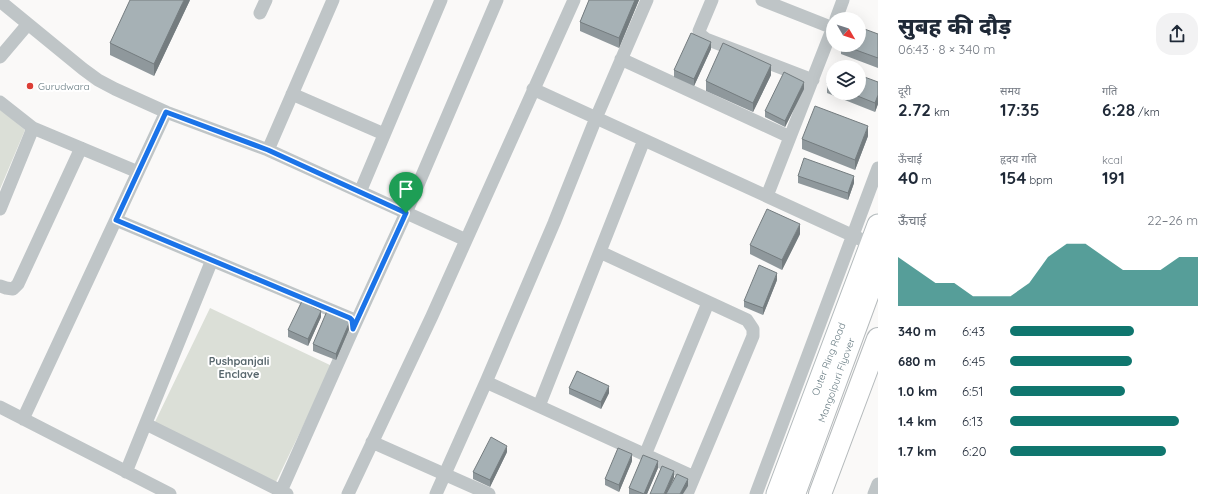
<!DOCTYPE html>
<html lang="hi">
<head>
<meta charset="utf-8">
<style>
	body { margin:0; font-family:Quicksand,"Noto Sans Devanagari",sans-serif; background:#f2f2f3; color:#1f2937; height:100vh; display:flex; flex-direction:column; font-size:15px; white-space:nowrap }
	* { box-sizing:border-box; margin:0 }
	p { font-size:13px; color:#747a83 }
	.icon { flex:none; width:22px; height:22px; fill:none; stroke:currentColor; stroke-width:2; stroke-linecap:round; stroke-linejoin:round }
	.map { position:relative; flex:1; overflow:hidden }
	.drawer { display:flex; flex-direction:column; background:#fff; width:340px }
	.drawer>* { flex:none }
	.needle { width:26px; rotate:129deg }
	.controls { position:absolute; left:826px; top:12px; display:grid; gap:8px }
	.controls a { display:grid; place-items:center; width:40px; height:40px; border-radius:50%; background:#fff; box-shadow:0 4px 16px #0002; font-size:20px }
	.pin { position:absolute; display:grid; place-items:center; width:34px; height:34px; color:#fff; margin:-41px -17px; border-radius:50% 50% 50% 0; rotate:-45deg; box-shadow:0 0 4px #0007 }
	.pin .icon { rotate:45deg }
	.round { display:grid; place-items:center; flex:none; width:42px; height:42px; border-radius:16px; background:#f2f2f3 }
	.summary { display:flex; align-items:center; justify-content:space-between; height:68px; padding:0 20px }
	h1 { font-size:22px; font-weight:800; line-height:30px }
	.metrics { display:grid; grid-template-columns:repeat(3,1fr); gap:6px; height:68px; padding:4px 20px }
	.metrics div { display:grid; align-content:center }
	.metrics b { font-size:17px; font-weight:800 }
	.metrics small { font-size:11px; font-weight:400 }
	.metrics p { font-size:11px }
	.chart { height:112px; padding:8px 20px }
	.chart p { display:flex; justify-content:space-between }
	.chart svg { width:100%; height:72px; margin-top:4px; fill:#0f766e; opacity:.7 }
	ul { padding:0 20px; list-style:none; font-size:13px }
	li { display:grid; grid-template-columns:64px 48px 1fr; align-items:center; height:30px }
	li i { height:10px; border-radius:5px; background:#0f766e }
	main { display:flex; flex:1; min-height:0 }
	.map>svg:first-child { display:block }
	.green { fill:#dbdfd7 }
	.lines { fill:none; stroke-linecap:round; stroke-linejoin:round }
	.primary-casing { stroke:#b3babc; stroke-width:23 }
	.highway-casing { stroke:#b5babc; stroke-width:24 }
	.street { stroke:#bfc5c7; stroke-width:13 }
	.primary { stroke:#fff; stroke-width:21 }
	.highway { stroke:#fff; stroke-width:22 }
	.wall { fill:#8f989c }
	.shaded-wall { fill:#747c7f }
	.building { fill:#a6b1b5; stroke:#747c7f }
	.route-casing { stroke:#fff; stroke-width:8 }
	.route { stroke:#1a73e8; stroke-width:5 }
	.poi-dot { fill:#dc3e36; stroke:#fff; stroke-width:1.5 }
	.labels { text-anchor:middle; stroke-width:4; stroke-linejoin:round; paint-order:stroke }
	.poi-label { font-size:10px; fill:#667a81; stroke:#fff; text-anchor:start }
	.street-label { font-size:10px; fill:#667a81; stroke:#fff }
	.neighbourhood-label { font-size:11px; font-weight:bold; fill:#58676d; stroke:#fff }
</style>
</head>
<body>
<main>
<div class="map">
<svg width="878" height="494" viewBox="0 0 878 494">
	<rect width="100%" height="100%" fill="#faf9f8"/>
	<!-- green -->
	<path class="green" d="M0 109 25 130 0 189Z
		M210 308 332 366 276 482 154 424Z"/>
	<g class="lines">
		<defs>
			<path id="primary" d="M777 494 878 225"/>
			<path id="highway" d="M794 494 878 266
				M820 494 878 339"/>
		</defs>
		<!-- primary casing -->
		<use href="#primary" class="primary-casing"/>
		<!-- highway casing -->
		<use href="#highway" class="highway-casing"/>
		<!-- street -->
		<path class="street" d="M712 0 699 31 701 35 706 39 813 80
			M762 0 833 28
			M0 1 83 69 98 80 115 89 166 112 268 150 466 240
			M260 13 266 0
			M836 19 843 0
			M0 57 28 24
			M621 59 790 137
			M533 89 871 244
			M292 94 384 134
			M0 102 33 128 138 172
			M268 150 333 0
			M360 192 441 0
			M767 196 833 27
			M0 209 33 128
			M116 220 350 318 353 321V329L281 491
			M600 252 747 320 753 329V336L687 494
			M0 286 6 288 13 289 18 284 81 148
			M353 329 406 213 497 0
			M486 382 694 477
			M539 406 644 140
			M0 407 170 494
			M23 419 166 112
			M146 424 287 494
			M372 442 489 494
			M645 455 708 303
			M126 472 212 260
			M348 494 432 316 574 0
			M436 494 486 382 554 223 596 118 647 0
			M756 494 878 168
			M874 494 878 484"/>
		<!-- primary -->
		<use href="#primary" class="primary"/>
		<!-- highway -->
		<use href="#highway" class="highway"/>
	</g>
	<!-- wall -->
	<path class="wall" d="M190 0 154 76 110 55V43Z
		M589 0H639L619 48 580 31V22Z
		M878 34V68L841 54V45H859Z
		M711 49 694 86 674 77V70Z
		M833 69V93H859L878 82V104L875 112 827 93V84Z
		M771 75 753 112 706 91V81Z
		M804 89 785 127 765 117V111Z
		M868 136 855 170 802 149V139Z
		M798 176 854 183 848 200 798 183Z
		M800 234 782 270 750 254V245Z
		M777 280 763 315 744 307V301Z
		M321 317 308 346 288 337V330Z
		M350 327 336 360 313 351V344Z
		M569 388 609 393 601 409 569 394Z
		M507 452 490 487 473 479V472Z
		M632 461 619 492 605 485V479Z
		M658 468 647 494H629V488Z"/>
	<!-- shaded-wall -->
	<path class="shaded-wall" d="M184 0H190L154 76V64Z
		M635 0H639L619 48V38Z
		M711 42V49L694 86V79Z
		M771 65V75L753 112V103Z
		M804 82V89L785 127V121Z
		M878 95V104L875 112V103Z
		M868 126V136L855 170V160Z
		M854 176V183L848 200V193Z
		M800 224V234L782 270V260Z
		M777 273V280L763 315V308Z
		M321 311V317L308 346V339Z
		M350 321V327L336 360V354Z
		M609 386V393L601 409V402Z
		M507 446V452L490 487V480Z
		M632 454V461L619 492V485Z
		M658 461V468L647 494H644Z
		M674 471V478L667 494H664Z
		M688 479V486L683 494H680Z"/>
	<!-- building -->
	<path class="building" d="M130 0H184L154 64 110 43Z
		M589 0H635L619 38 580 22Z
		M859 27 878 34V58L842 45H859Z
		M691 33 711 42 694 79 674 70Z
		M723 43 771 65 753 103 706 81Z
		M835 65 840 67H834Z
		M833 69V86L827 84Z
		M784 72 804 82 785 121 765 111Z
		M859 75 878 82V95L875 103 850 93H859Z
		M815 106 868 126 855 160 802 139Z
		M804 158 854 176 848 193 798 176Z
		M767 209 800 224 782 260 750 245Z
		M759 265 777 273 763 308 744 301Z
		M302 301 321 311 308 339 288 330Z
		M327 311 350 321 336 354 313 344Z
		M577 371 609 386 601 402 569 388Z
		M491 437 507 446 490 480 473 472Z
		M618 448 632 454 619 485 605 479Z
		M643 455 658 461 644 494 629 488Z
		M662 466 674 471 664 494H650Z
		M677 474 688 479 680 494H666Z"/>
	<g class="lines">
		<defs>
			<path id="route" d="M166 112 268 150 406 213 353 329 352 320 350 318 116 220Z"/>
		</defs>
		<!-- route casing -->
		<use href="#route" class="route-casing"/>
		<!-- route -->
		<use href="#route" class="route"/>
	</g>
	<!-- markers -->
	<circle class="poi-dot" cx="30" cy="86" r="4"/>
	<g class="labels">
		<!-- poi labels -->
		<g class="poi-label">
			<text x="38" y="90">Gurudwara</text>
		</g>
		<!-- street labels -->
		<g class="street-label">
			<text transform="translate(828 359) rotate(-69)" y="4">Outer Ring Road</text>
			<text transform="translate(836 380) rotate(-70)" y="4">Mangolpuri Flyover</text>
		</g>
		<!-- neighbourhood labels -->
		<g class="neighbourhood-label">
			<text x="239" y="365">Pushpanjali<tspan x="239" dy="13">Enclave</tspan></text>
		</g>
	</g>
</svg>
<div class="controls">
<a><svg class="needle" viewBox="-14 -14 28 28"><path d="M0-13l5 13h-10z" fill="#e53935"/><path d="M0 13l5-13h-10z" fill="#747a83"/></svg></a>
<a><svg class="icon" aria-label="layers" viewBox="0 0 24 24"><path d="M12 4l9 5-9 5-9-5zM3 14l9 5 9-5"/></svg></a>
</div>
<div class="pin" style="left:406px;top:213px;background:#1e9e55"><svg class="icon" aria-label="arrive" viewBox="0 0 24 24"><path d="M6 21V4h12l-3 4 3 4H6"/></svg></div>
</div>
<section class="drawer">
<div class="summary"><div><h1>सुबह की दौड़</h1><p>06:43 · 8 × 340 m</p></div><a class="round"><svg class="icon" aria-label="share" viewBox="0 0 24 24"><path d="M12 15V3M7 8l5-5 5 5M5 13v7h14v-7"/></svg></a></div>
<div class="metrics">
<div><p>दूरी</p><b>2.72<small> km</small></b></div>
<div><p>समय</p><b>17:35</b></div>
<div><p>गति</p><b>6:28<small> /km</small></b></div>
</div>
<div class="metrics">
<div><p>ऊँचाई</p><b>40<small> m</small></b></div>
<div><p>हृदय गति</p><b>154<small> bpm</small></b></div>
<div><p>kcal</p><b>191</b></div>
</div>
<div class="chart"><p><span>ऊँचाई</span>22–26 m</p>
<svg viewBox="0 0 160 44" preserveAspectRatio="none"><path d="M0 44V14L10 22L20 30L30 30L40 38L50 38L60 38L70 30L80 14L90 6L100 6L110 14L120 22L130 22L140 22L150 14L160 14V44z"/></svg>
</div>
<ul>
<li><b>340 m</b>6:43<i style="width:66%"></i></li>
<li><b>680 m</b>6:45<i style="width:65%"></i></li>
<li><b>1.0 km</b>6:51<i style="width:61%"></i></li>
<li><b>1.4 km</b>6:13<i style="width:90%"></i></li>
<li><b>1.7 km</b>6:20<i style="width:83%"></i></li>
</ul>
</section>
</main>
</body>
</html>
